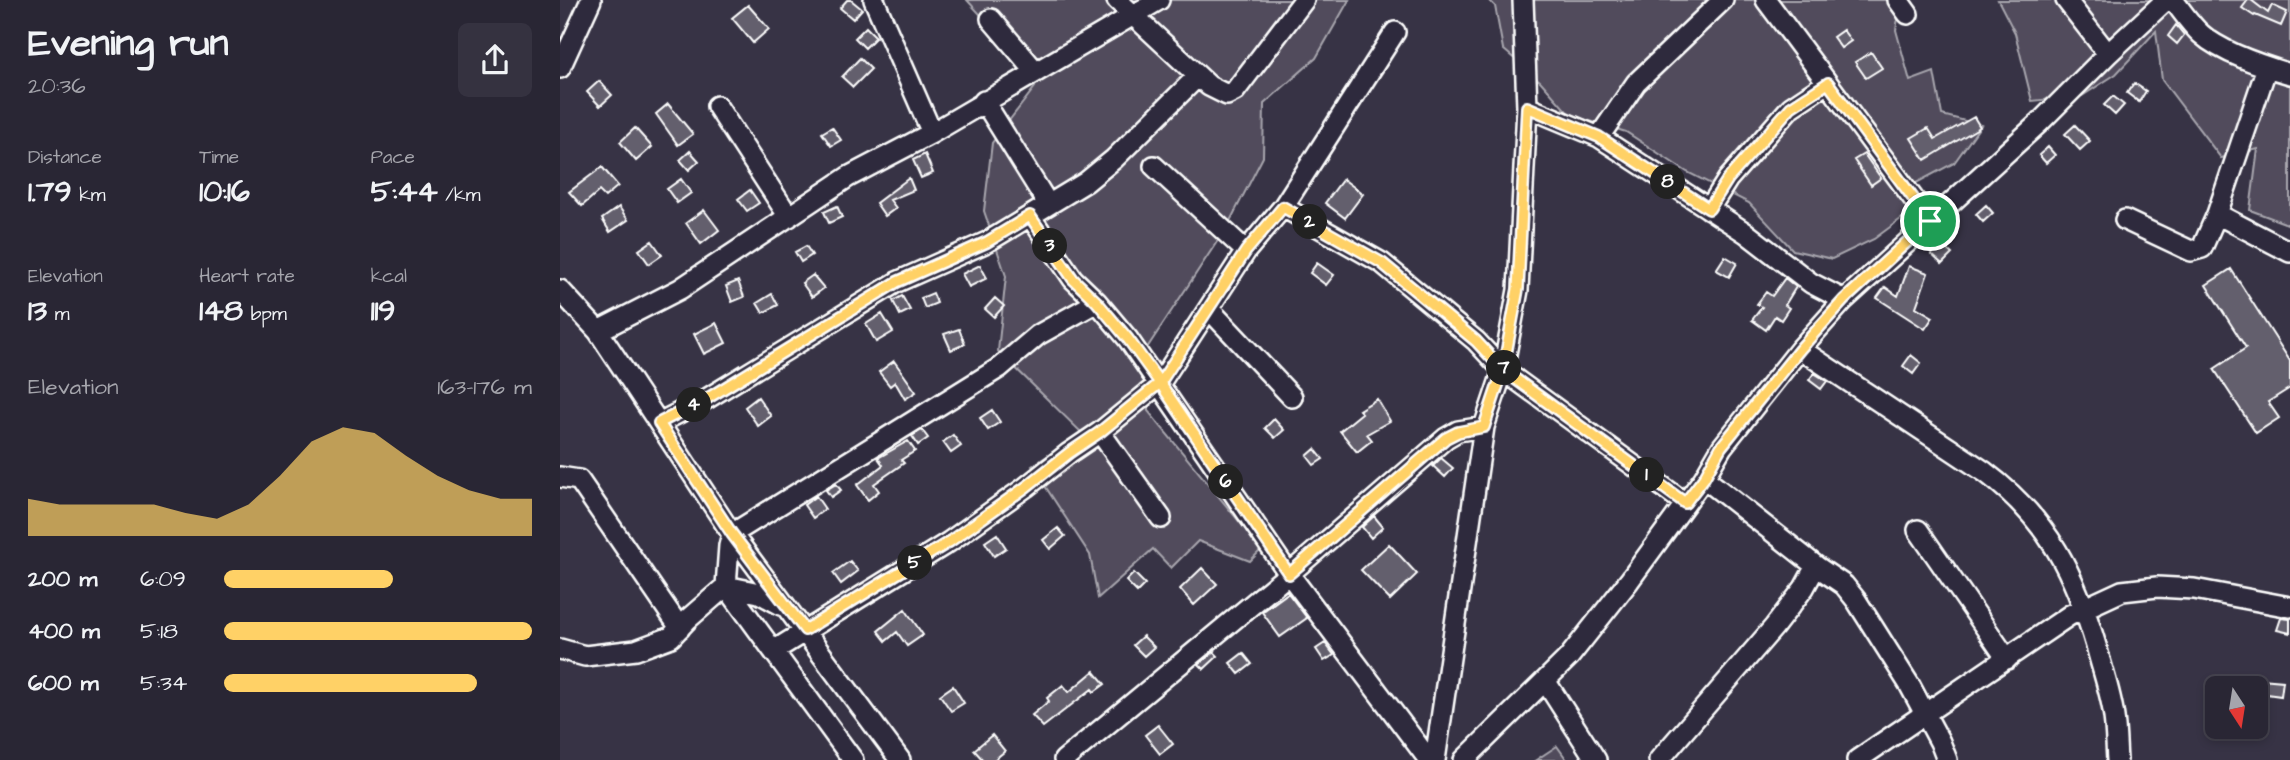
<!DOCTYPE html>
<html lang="en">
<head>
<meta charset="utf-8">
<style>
	body { margin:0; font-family:"Architects Daughter",sans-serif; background:#353240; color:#f1f3f6; height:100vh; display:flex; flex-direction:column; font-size:26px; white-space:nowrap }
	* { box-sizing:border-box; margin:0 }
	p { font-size:23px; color:#a5a5ac }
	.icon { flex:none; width:38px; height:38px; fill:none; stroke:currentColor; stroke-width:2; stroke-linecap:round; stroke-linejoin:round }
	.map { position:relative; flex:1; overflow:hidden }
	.drawer { display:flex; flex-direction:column; background:#292634; width:560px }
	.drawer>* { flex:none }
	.needle { width:46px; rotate:168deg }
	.controls { position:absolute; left:1645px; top:676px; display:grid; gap:14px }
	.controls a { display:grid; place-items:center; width:63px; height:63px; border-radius:10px; background:#292634; box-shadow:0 4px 10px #0003,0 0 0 2px #45434f; font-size:35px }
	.pin { position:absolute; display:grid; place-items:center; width:60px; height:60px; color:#fff; margin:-30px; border:4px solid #fff; border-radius:50%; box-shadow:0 2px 7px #0007 }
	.km { position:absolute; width:35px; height:35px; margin:-18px; border-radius:50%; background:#222; color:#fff; font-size:19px; line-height:35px; text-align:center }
	.round { display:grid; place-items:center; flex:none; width:74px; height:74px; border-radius:10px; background:#353240 }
	.headline { display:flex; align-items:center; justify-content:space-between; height:119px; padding:0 28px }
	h1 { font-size:38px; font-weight:700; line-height:52px }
	.metrics { display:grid; grid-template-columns:repeat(3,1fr); gap:10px; height:119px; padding:7px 28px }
	.metrics div { display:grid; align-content:center }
	.metrics b { font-size:30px; font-weight:700 }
	.metrics small { font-size:19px; font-weight:400 }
	.metrics p { font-size:19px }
	.chart { height:196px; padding:14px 28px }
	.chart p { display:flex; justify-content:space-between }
	.chart svg { width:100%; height:126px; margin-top:7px; fill:#ffd166; opacity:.7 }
	ul { padding:0 28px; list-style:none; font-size:23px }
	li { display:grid; grid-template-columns:112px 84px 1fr; align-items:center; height:52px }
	li i { height:18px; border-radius:9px; background:#ffd166 }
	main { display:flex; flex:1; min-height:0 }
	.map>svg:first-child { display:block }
	.green { fill:#514c5c; stroke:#a8a6ae; stroke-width:2 }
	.building { fill:#635f6d; stroke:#fff; stroke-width:2 }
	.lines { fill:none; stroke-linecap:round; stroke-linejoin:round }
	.minor-casing { stroke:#fff; stroke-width:24 }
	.minor { stroke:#2f2a3d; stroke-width:19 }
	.route-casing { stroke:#fff; stroke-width:14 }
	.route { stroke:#ffd166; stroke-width:9 }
</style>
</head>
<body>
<main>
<section class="drawer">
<div class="headline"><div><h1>Evening run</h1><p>20:36</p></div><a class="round"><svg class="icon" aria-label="share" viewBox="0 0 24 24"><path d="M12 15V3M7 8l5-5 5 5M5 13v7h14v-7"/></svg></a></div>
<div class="metrics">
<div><p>Distance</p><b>1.79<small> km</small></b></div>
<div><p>Time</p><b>10:16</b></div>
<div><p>Pace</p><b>5:44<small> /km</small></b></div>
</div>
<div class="metrics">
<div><p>Elevation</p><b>13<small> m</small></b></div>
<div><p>Heart rate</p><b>148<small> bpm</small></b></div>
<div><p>kcal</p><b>119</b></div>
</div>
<div class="chart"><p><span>Elevation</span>163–176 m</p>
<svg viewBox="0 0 160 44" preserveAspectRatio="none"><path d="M0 44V31L10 33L20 33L30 33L40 33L50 36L60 38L70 33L80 23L90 11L100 6L110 8L120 16L130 23L140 28L150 31L160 31V44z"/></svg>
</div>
<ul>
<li><b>200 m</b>6:09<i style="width:55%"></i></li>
<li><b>400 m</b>5:18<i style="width:100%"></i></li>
<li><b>600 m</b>5:34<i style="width:82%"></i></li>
</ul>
</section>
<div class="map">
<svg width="1730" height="760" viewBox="0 0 1730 760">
	<rect width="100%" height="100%" fill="#373345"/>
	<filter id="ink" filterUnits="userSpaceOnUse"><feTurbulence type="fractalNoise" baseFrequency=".0143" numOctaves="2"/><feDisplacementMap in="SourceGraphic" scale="14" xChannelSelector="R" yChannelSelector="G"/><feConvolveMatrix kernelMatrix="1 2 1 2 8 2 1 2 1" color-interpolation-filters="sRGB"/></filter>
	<g filter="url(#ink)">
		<!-- green -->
		<path class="green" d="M407 0H789L756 58 704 104 703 157 668 225 587 348 588 411 702 549 690 561 638 541 611 568 593 549 538 598 530 555 472 466 522 433 438 351 446 276 424 211 432 143 475 87 436 38 419 13Z
			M929 0H1341L1336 30 1350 81 1374 72 1382 115 1421 125 1394 163 1354 184 1353 210 1314 239 1272 259 1233 250 1189 203 1127 172 1066 132 1010 115 981 82 943 49 935 6Z
			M1438 0H1730V225L1690 210 1698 149 1661 158 1602 80 1596 31 1556 74 1522 96 1472 101 1455 33Z
			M997 746 1007 760H976Z"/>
		<!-- building -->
		<path class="building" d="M287 0H291L302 9 293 19 280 8Z
			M1688 0H1691L1708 13 1712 5 1727 12 1721 26 1695 15 1694 16 1682 8Z
			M188 5 209 29 193 43 172 18Z
			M1616 25 1624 35 1617 44 1608 36Z
			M306 27 316 37 305 48 295 38Z
			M1283 30 1291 41 1281 48 1273 37Z
			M1311 52 1322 68 1306 78 1295 62Z
			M300 58 311 69 293 87 282 77Z
			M39 81 52 95 40 106 27 92Z
			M1574 83 1586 91 1579 102 1567 93Z
			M1553 96 1564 105 1555 115 1544 105Z
			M108 104 133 134 118 145 96 114Z
			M1414 117 1420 127 1365 160 1351 138 1368 128 1375 139Z
			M1515 125 1530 141 1520 150 1505 134Z
			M272 127 281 140 271 146 262 133Z
			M75 128 92 147 76 161 60 142Z
			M1488 147 1495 155 1486 163 1479 155Z
			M130 151 139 161 129 170 120 160Z
			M365 154 373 173 361 178 353 160Z
			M1304 154 1321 178 1311 185 1294 160Z
			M42 167 58 186 45 197 39 191 22 206 9 192Z
			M349 178 354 190 330 200 336 208 325 216 316 203Z
			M121 179 131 193 117 203 107 189Z
			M783 179 803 194 785 218 765 203Z
			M190 190 199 203 187 211 178 199Z
			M1426 205 1433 213 1423 222 1416 214Z
			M277 206 282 217 269 223 264 212Z
			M59 207 68 220 50 232 42 219Z
			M144 210 159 230 141 244 126 223Z
			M1387 223 1397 234 1385 245 1375 234Z
			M92 241 102 255 89 264 79 250Z
			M1381 244 1392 254 1382 264 1371 254Z
			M246 246 252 255 241 262 235 252Z
			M1165 256 1177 263 1169 277 1156 270Z
			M757 263 774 275 766 285 750 273Z
			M420 265 427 278 409 287 402 274Z
			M1349 266 1368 273 1356 307 1373 317 1365 329 1317 298 1325 287 1338 296Z
			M1671 269 1730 361V388L1708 402 1719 418 1696 433 1654 369 1686 348 1646 285Z
			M253 275 264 288 252 297 242 283Z
			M1225 278 1236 287 1225 305 1229 308 1221 320 1215 316 1206 330 1192 320 1202 307 1197 304 1206 292 1212 296Z
			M178 281 184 297 172 302 166 286Z
			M373 293 377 303 365 308 361 298Z
			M212 294 218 305 203 313 197 303Z
			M342 296 350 310 340 315 333 301Z
			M435 298 444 306 434 317 425 309Z
			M322 314 333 332 316 342 306 324Z
			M156 323 166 343 144 354 134 334Z
			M399 329 405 344 391 350 384 334Z
			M1351 355 1361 363 1353 374 1343 366Z
			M334 361 356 392 345 399 335 382 330 386 319 372Z
			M1254 373 1267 381 1261 389 1249 380Z
			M198 397 211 416 198 426 185 407Z
			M817 399 830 421 807 434 812 440 797 452 780 431 802 413 799 410Z
			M432 410 440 422 428 430 420 418Z
			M714 419 724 430 715 438 705 428Z
			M362 430 368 438 358 445 352 436Z
			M393 435 401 446 391 453 383 442Z
			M348 441 355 451 341 460 344 463 314 484 319 491 308 500 297 485 323 465 318 458Z
			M755 449 763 459 754 465 747 456Z
			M881 458 893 468 885 477 873 466Z
			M276 484 281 490 271 497 266 490Z
			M256 496 265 509 253 518 244 505Z
			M814 516 823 527 811 538 802 527Z
			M498 528 505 536 490 549 483 540Z
			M437 534 446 548 434 556 425 542Z
			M829 544 857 574 830 600 801 570Z
			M290 561 298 571 281 584 273 573Z
			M642 568 657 584 634 605 620 589Z
			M574 573 585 584 577 592 566 581Z
			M728 593 747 618 720 637 702 612Z
			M345 609 363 635 347 646 337 632 326 641 318 631Z
			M1721 618 1730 619V633L1717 630Z
			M583 636 594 647 584 656 573 645Z
			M765 643 774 655 764 661 756 649Z
			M654 652 658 656 644 669 639 664Z
			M683 653 692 664 679 674 670 663Z
			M534 671 545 684 534 692 532 689 483 727 472 715 489 701 487 698 503 685 509 692Z
			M1701 679 1723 681 1721 696 1699 693Z
			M393 686 404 703 391 711 380 695Z
			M598 725 613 744 600 754 585 735Z
			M432 735 445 751 434 760H423L414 750Z"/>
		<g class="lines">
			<defs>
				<path id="minor" d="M314 0 372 133
					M557 0 649 86 667 95 675 91 744 0
					M1206 0 1370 221
					M1338 0 1348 14
					M1506 0 1548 54
					M1613 0C1622 11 1630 24 1641 34 1662 53 1703 66 1730 74
					M431 19 476 72
					M0 68 31 0
					M424 101 488 204
					M157 106 229 217
					M967 107 1039 137 1186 233 1251 283 1284 300
					M1039 137 1076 83 1163 0
					M594 166 686 251
					M723 207 822 263 916 341 943 370 1125 503
					M1149 209 1168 179 1231 107 1267 83
					M1657 214 1730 252
					M470 216 513 279 537 302 568 339 729 574 869 760
					M1565 220 1631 251 1642 248 1657 214 1707 67
					M0 290 38 331 172 534 340 760
					M649 309 732 397
					M38 331 120 289 288 177 372 133 599 0
					M1240 349 1425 472C1489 520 1515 574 1537 649 1543 672 1551 694 1554 717 1556 731 1556 746 1557 760
					M99 423 148 398 337 282 427 242 526 182 554 159 638 76
					M540 432 601 518
					M0 477 19 480 120 628
					M1358 530 1447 659
					M1256 566 1284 585 1296 600 1349 684 1380 742 1387 760
					M166 586 293 760
					M166 586 199 593 221 605
					M0 649 25 656 76 650 111 637 128 619 166 586 169 546 172 534 439 368 478 335 537 302
					M215 650 389 542 466 487 509 453 540 432 600 383 686 251 723 207 835 32
					M986 682 1036 760
					M504 760 729 574 886 438 898 431 924 427
					M875 760 924 427 943 370 958 290 967 107 963 0
					M904 760 1009 657 1069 581 1144 478 1162 447 1240 349 1284 300 1479 123 1548 54 1606 0
					M1099 760 1214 627 1244 588 1256 566 1144 478
					M1297 760 1510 615 1562 591 1597 587 1634 589 1730 607"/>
			</defs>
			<!-- minor casing -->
			<use href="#minor" class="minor-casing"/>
			<!-- minor -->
			<use href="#minor" class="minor"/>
		</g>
	</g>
	<g class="lines" filter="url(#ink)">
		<defs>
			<path id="route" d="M1370 221 1284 300 1240 349 1161 447 1144 478 1125 503 943 370 916 341 822 263 723 207 686 251 600 383 568 339 537 302 513 279 470 216 427 242 337 282 148 398 99 423 172 534 245 630 389 542 466 487 509 453 540 432 600 383 729 574 886 438 898 432 924 427 943 370 958 289 967 107 1039 137 1149 209 1168 179 1231 107 1268 83 1370 221"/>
		</defs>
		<!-- route casing -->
		<use href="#route" class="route-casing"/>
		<!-- route -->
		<use href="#route" class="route"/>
	</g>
</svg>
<div class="controls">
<a><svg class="needle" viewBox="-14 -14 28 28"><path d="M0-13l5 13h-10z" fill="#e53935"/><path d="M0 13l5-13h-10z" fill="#a5a5ac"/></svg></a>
</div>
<div class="pin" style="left:1370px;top:221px;background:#1e9e55"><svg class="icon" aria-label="arrive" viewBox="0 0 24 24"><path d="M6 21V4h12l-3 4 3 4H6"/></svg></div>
<b class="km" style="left:1087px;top:475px">1</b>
<b class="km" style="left:750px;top:222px">2</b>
<b class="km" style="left:490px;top:246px">3</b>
<b class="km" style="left:134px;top:405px">4</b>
<b class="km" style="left:355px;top:563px">5</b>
<b class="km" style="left:666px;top:482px">6</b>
<b class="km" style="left:944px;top:368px">7</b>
<b class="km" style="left:1108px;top:182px">8</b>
</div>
</main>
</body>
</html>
